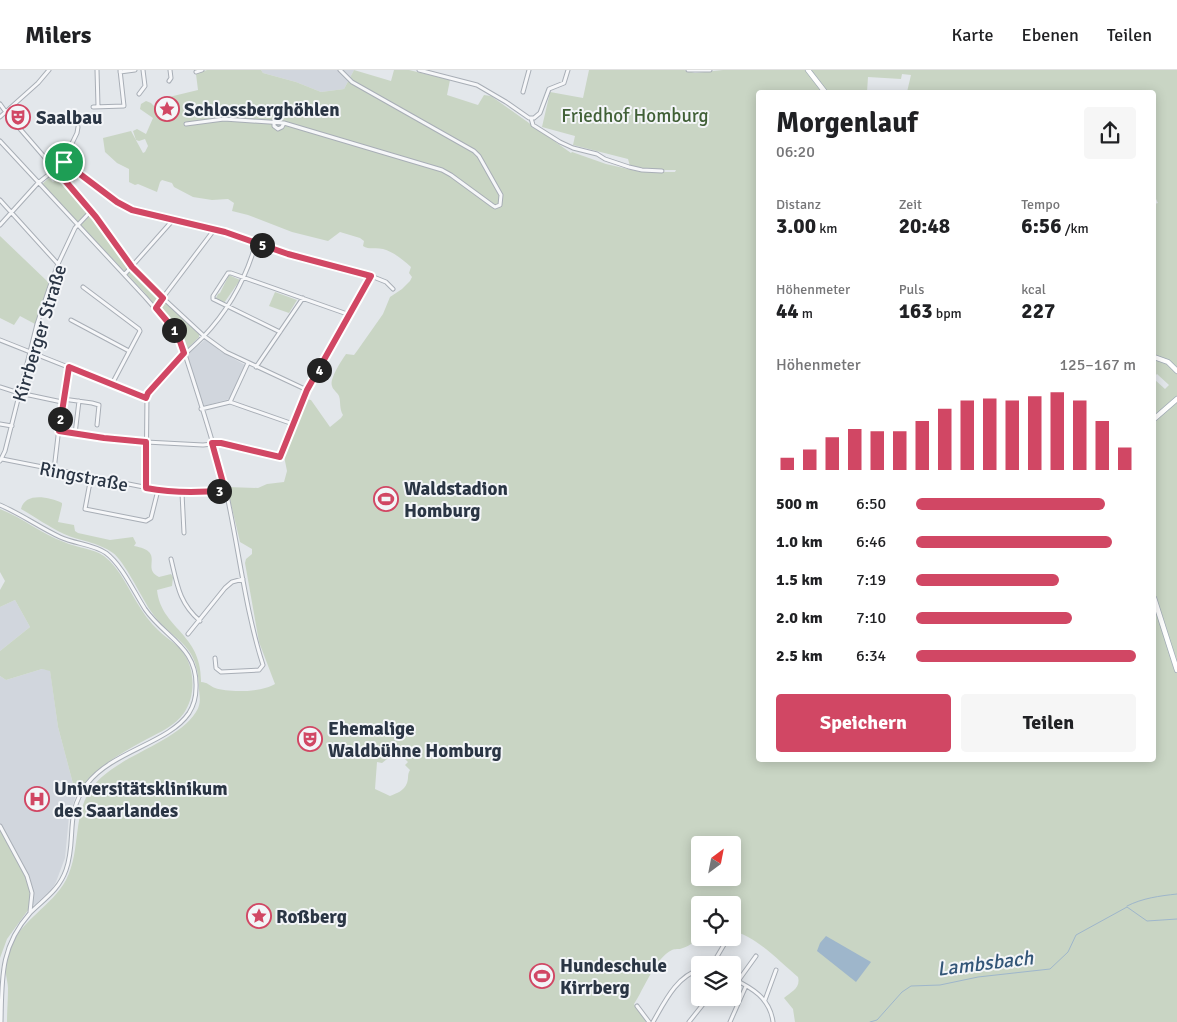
<!DOCTYPE html>
<html lang="de">
<head>
<meta charset="utf-8">
<style>
	body { margin:0; font-family:Signika,sans-serif; background:#f6f6f6; color:#202124; height:100vh; display:flex; flex-direction:column; font-size:19px; white-space:nowrap }
	* { box-sizing:border-box; margin:0 }
	p { font-size:16px; color:#757577 }
	.icon { flex:none; width:28px; height:28px; fill:none; stroke:currentColor; stroke-width:2; stroke-linecap:round; stroke-linejoin:round }
	.map { position:relative; flex:1; overflow:hidden }
	.details { position:absolute; left:756px; top:20px; width:400px; height:672px; display:flex; flex-direction:column; background:#fff; border-radius:5px; box-shadow:0 2px 12px #0003 }
	.details>* { flex:none }
	.needle { width:32px; rotate:32deg }
	.buttons { position:absolute; left:691px; top:766px; display:grid; gap:10px }
	.buttons a { display:grid; place-items:center; width:50px; height:50px; border-radius:5px; background:#fff; box-shadow:0 2px 12px #0003; font-size:25px }
	.pin { position:absolute; display:grid; place-items:center; width:42px; height:42px; color:#fff; margin:-21px; border:2px solid #fff; border-radius:50%; box-shadow:0 1px 5px #0007 }
	.km { position:absolute; width:25px; height:25px; margin:-12px; border-radius:50%; background:#222; color:#fff; font-size:14px; line-height:25px; text-align:center }
	.round { display:grid; place-items:center; flex:none; width:52px; height:52px; border-radius:5px; background:#f6f6f6 }
	.summary { display:flex; align-items:center; justify-content:space-between; height:85px; padding:0 20px }
	h1 { font-size:28px; font-weight:700; line-height:38px }
	.figures { display:grid; grid-template-columns:repeat(3,1fr); gap:8px; height:85px; padding:5px 20px }
	.figures div { display:grid; align-content:center }
	.figures b { font-size:21px; font-weight:700 }
	.figures small { font-size:14px; font-weight:400 }
	.figures p { font-size:14px }
	.chart { height:140px; padding:10px 20px }
	.chart p { display:flex; justify-content:space-between }
	.chart svg { width:100%; height:90px; margin-top:5px; stroke:#d14764; stroke-width:6 }
	.button { display:flex; gap:10px; margin-top:auto; padding:10px 20px }
	.button a { flex:1; height:58px; border-radius:5px; background:#d14764; color:#fff; font-size:20px; font-weight:700; line-height:58px; text-align:center }
	.button a+a { background:#f6f6f6; color:#202124 }
	ul { padding:0 20px; list-style:none; font-size:16px }
	li { display:grid; grid-template-columns:80px 60px 1fr; align-items:center; height:38px }
	li i { height:12px; border-radius:6px; background:#d14764 }
	header { display:flex; align-items:center; gap:30px; box-sizing:border-box; height:70px; padding:0 25px; background:#fff; border-bottom:1px solid #e0e0e0 }
	header strong { font-size:24px }
	nav { display:flex; gap:28px; margin-inline-start:auto; font-size:18px }
	.map>svg:first-child { display:block }
	.built { fill:#d1d6dd }
	.green { fill:#c9d5c4; fill-rule:evenodd }
	.water { fill:#9eb6cb }
	.lines { fill:none; stroke-linecap:round; stroke-linejoin:round }
	.stream { stroke:#9eb6cb; stroke-width:1 }
	.minor-casing { stroke:#a8aeb6; stroke-width:5 }
	.major-casing { stroke:#a2acb7; stroke-width:6 }
	.minor { stroke:#f6f7f9; stroke-width:3 }
	.major { stroke:#fff; stroke-width:4.5 }
	.route-casing { stroke:#fff; stroke-width:10 }
	.route { stroke:#d14764; stroke-width:6 }
	.labels { text-anchor:middle; stroke-width:4; stroke-linejoin:round; paint-order:stroke }
	.poi-label { font-size:19px; font-weight:bold; fill:#2a3544; stroke:#f3f5f8; text-anchor:start }
	.park-label { font-size:19px; fill:#416037; stroke:#f3f5f8 }
	.street-label { font-size:19px; fill:#2a3544; stroke:#f3f5f8 }
	.water-label { font-size:20px; font-style:italic; fill:#335678; stroke:#f3f5f8 }
</style>
</head>
<body>
<header>
<strong>Milers</strong>
<nav><a>Karte</a><a>Ebenen</a><a>Teilen</a></nav>
</header>
<div class="map">
<svg width="1177" height="952" viewBox="0 0 1177 952">
	<rect width="100%" height="100%" fill="#e3e7eb"/>
	<!-- built -->
	<path class="built" d="M261 0H354L344 19 321 22 296 12 263 3Z
		M206 269 220 281 245 295 230 329 203 336 187 285Z
		M15 530 30 557 0 581V537Z
		M42 599 50 600 58 657 76 725 69 746 65 788 56 812 51 821 28 840 11 863 0 862V606L6 610Z"/>
	<!-- green -->
	<path class="green" d="M207 0H261L263 3 296 12 321 22 344 19 354 0 391 11 394 0H409L450 10 447 25 478 35 484 25 491 26 571 83 572 82 606 94 641 102H675L676 100H657L630 96 628 89 573 75 575 66 542 57 550 22 583 28 589 0H684L695 3 723 0H806L823 22H759V690H1154V309L1165 319 1169 315 1157 304 1154 307V134L1158 133 1154 125V22H907L911 5 902 4 901 9 868 7 867 22H827L811 0H1177V952H795L793 939 784 928C791 922 801 918 798 907 780 892 756 866 733 861L732 835H700V867C694 872 688 877 680 879 678 879 673 879 672 880 655 888 644 919 634 934L646 952H7C7 941 8 929 8 918 8 912 5 905 6 899 6 892 8 884 11 877 21 850 52 836 66 810 82 780 71 741 95 714 121 684 176 673 196 642 201 634 200 629 199 620 199 570 173 574 150 540 141 526 124 491 113 483 98 472 80 471 64 464 49 457 35 447 21 439 25 422 49 427 62 433V435L58 452 74 455 75 461 78 463 110 470 133 467 136 473 134 476C167 482 140 498 159 507L171 504 173 507 172 516 157 520C161 559 202 563 201 612 207 612 210 616 215 618 229 623 263 622 275 614L259 572 245 493 246 489 252 484V479L240 472 227 417 258 418 267 414 284 412 287 401 284 386 306 329 311 330 330 357 341 348 343 345C339 338 341 332 339 326 337 322 333 320 332 316 329 309 342 290 346 284L354 285 357 281 383 244 390 227 402 219 410 211 412 207 409 203 411 197C403 190 394 182 383 179 376 177 369 180 363 176L364 171 360 168 340 162 328 171 292 162 248 145 232 141 234 133 228 129 212 130 193 127 174 117 172 113 162 110 160 112 157 122 138 114 135 115 129 112V99L117 93 105 82 103 68 131 61 143 83 145 82 148 76 145 69 139 71 136 70 133 61 137 59 146 64 153 48 140 39 141 34 146 31 151 33 156 38 166 35 167 28 169 27 198 20 196 4ZM303 662 316 663 321 668 311 680 305 678ZM397 681 408 692 405 695 410 700C407 705 409 707 407 713 404 721 397 723 390 726L375 719 377 692 382 693ZM700 775H732V808H700Z
		M49 108 53 112 59 108 92 145 116 180 135 204 199 264V267L188 278 185 277 178 262 144 222 42 114Z
		M0 166 48 212V216L35 254 20 246 14 255 0 248Z
		M229 205 240 210 224 233 216 228 218 224 220 223Z
		M275 222 297 230 289 243 269 236Z
		M0 439C23 448 42 464 64 472 77 478 92 478 104 486 121 499 129 521 141 539 148 550 156 559 166 567 172 572 179 576 183 582 195 599 196 626 184 643 175 656 160 662 147 669 119 684 94 698 76 725L58 657 50 601 42 599 6 610 0 606V581L30 557 15 530 0 537V520L5 511 0 502Z
		M0 760 26 807 31 823 28 840 7 869 0 888Z"/>
	<!-- water -->
	<path class="water" d="M826 866 871 892 856 912 817 881 820 873Z"/>
	<g class="lines">
		<!-- stream -->
		<path class="stream" d="M1127 836C1143 828 1159 826 1177 824
			M870 952 877 950 902 922 911 916 940 915 978 907 1050 899 1068 882 1076 865 1127 837 1147 851 1177 849"/>
		<defs>
			<path id="minor" d="M97 0 98 36
				M419 0 477 15 506 32 529 48H534L540 43 549 19 564 13 568 0
				M688 0H710
				M120 2 135 0
				M196 2 202 0
				M169 11 171 8 170 0
				M523 22 529 0
				M139 24 145 16 143 0
				M0 34 8 45 91 141 132 197 163 228 204 266 226 282 307 320
				M93 37 124 36 120 0
				M0 47 38 13 49 0
				M531 48 533 55 560 72 573 78 597 84 605 89 629 97 642 100 662 101
				M274 52V56L278 59 282 57 284 53
				M186 54 224 49 284 53 442 100 451 105 492 135 495 137 500 135 501 125 479 86 474 81 352 12 340 0
				M0 71 145 227 174 260 180 269C196 318 214 372 226 421 239 479 245 539 263 595L259 600 221 602 216 598 215 588
				M64 91 117 131 133 140 225 163 287 184 371 206 386 212 393 219
				M0 130 58 194
				M0 155 38 113 62 94 77 63 78 57
				M125 204 173 150
				M83 217 139 259 140 261 112 314
				M155 238 214 160
				M71 250 129 281
				M280 262 213 229V226L228 203H231L350 245
				M0 270 146 328
				M256 297 303 228
				M0 317 19 323
				M29 325 62 332
				M63 329 92 333 99 335 97 355
				M230 332 293 354
				M230 332 248 293
				M201 339 230 332
				M0 354 12 356
				M59 361 104 368 146 372 203 375 221 373 280 387 307 320 371 206
				M75 364 79 331
				M2 389 169 422 194 423 225 420
				M0 391 5 381 37 254 51 213 58 194 75 158 91 141
				M54 400 62 332 69 297
				M91 407 85 439 146 451 151 448 158 420
				M146 418 147 326C161 303 184 286 203 267 228 241 246 208 256 173
				M182 423 184 463
				M0 435C21 444 39 457 60 467 75 474 93 474 106 483 122 495 134 522 145 539 165 568 198 577 196 618 196 627 194 635 189 643 169 673 112 681 87 714 64 744 77 769 66 800 59 820 44 829 30 843 0 877 2 908 1 952
				M171 489C177 514 179 533 200 551
				M188 564 225 518 232 512 243 509
				M0 756 27 806 32 823 30 842
				M712 895 728 868
				M732 908C752 918 770 928 773 952
				M738 911 756 886
				M765 930 776 900
				M637 936 649 952
				M653 952C664 933 677 905 700 900
				M689 952 708 928
				M730 952 746 916"/>
			<path id="major" d="M808 0 825 22
				M1154 287 1168 292 1177 301
				M1154 349 1177 329
				M1154 528 1177 600"/>
		</defs>
		<!-- minor casing -->
		<use href="#minor" class="minor-casing"/>
		<!-- major casing -->
		<use href="#major" class="major-casing"/>
		<!-- minor -->
		<use href="#minor" class="minor"/>
		<!-- major -->
		<use href="#major" class="major"/>
	</g>
	<g class="lines">
		<defs>
			<path id="route" d="M64 92 117 132 132 140 225 162 288 184 371 206 307 320 280 387 221 373H212L225 420C198 423 173 423 146 418V372L104 368 59 361 69 297 146 328 148 323 184 283 177 263 156 238 163 228 132 197 96 147 56 100Z"/>
		</defs>
		<!-- route casing -->
		<use href="#route" class="route-casing"/>
		<!-- route -->
		<use href="#route" class="route"/>
	</g>
	<!-- icons -->
	<defs>
		<symbol id="sight-ring" viewBox="-11 -11 22 22"><circle r="9.5" fill="#f3f5f8" stroke="#d14764" stroke-width="1.5"/><path d="M0-6L1.8-2.2L6-1.7L2.9 1.2L3.7 5.4L0 3.3L-3.7 5.4L-2.9 1.2L-6-1.7L-1.8-2.2Z" fill="#d14764"/></symbol>
		<symbol id="theatre-ring" viewBox="-11 -11 22 22"><circle r="9.5" fill="#f3f5f8" stroke="#d14764" stroke-width="1.5"/><path d="M-5-5.5Q0-4 5-5.5V0Q5 5 0 6Q-5 5-5 0ZM-3.3-2.5H-1v1.5H-3.3ZM1-2.5H3.3v1.5H1ZM-2.8 1Q0 5.5 2.8 1Z" fill="#d14764"/></symbol>
		<symbol id="stadium-ring" viewBox="-11 -11 22 22"><circle r="9.5" fill="#f3f5f8" stroke="#d14764" stroke-width="1.5"/><path d="M0-5a6.5 5 0 1 0 0 10a6.5 5 0 1 0 0-10ZM-3.5-1.8h7v3.6h-7Z" fill="#d14764"/></symbol>
		<symbol id="hospital-ring" viewBox="-11 -11 22 22"><circle r="9.5" fill="#f3f5f8" stroke="#d14764" stroke-width="1.5"/><path d="M-5-5h3v3.5h4V-5h3V5h-3V1.5h-4V5h-3Z" fill="#d14764"/></symbol>
	</defs>
	<g fill-rule="evenodd">
		<use href="#sight-ring" x="153" y="25" width="28" height="28"/>
		<use href="#theatre-ring" x="4" y="33" width="28" height="28"/>
		<use href="#stadium-ring" x="372" y="415" width="28" height="28"/>
		<use href="#theatre-ring" x="296" y="655" width="28" height="28"/>
		<use href="#hospital-ring" x="23" y="715" width="28" height="28"/>
		<use href="#sight-ring" x="245" y="832" width="28" height="28"/>
		<use href="#stadium-ring" x="528" y="892" width="28" height="28"/>
	</g>
	<g class="labels">
		<!-- poi labels -->
		<g class="poi-label">
			<text x="184" y="46">Schlossberghöhlen</text>
			<text x="36" y="54">Saalbau</text>
			<text x="404" y="425">Waldstadion<tspan x="404" dy="22">Homburg</tspan></text>
			<text x="328" y="665">Ehemalige<tspan x="328" dy="22">Waldbühne Homburg</tspan></text>
			<text x="54" y="725">Universitätsklinikum<tspan x="54" dy="22">des Saarlandes</tspan></text>
			<text x="276" y="853">Roßberg</text>
			<text x="560" y="902">Hundeschule<tspan x="560" dy="22">Kirrberg</tspan></text>
		</g>
		<!-- park labels -->
		<g class="park-label">
			<text x="635" y="52">Friedhof Homburg</text>
		</g>
		<!-- street labels -->
		<g class="street-label">
			<text transform="translate(39 263) rotate(-73)" y="7">Kirrberger Straße</text>
			<text transform="translate(84 406) rotate(11)" y="7">Ringstraße</text>
		</g>
		<!-- water labels -->
		<g class="water-label">
			<text transform="translate(985 893) rotate(-7)" y="7">Lambsbach</text>
		</g>
	</g>
</svg>
<div class="buttons">
<a><svg class="needle" viewBox="-14 -14 28 28"><path d="M0-13l5 13h-10z" fill="#e53935"/><path d="M0 13l5-13h-10z" fill="#757577"/></svg></a>
<a><svg class="icon" aria-label="locate" viewBox="0 0 24 24"><circle cx="12" cy="12" r="6"/><path d="M12 2v4M12 18v4M2 12h4M18 12h4"/></svg></a>
<a><svg class="icon" aria-label="layers" viewBox="0 0 24 24"><path d="M12 4l9 5-9 5-9-5zM3 14l9 5 9-5"/></svg></a>
</div>
<div class="pin" style="left:64px;top:92px;background:#1e9e55"><svg class="icon" aria-label="arrive" viewBox="0 0 24 24"><path d="M6 21V4h12l-3 4 3 4H6"/></svg></div>
<b class="km" style="left:174px;top:260px">1</b>
<b class="km" style="left:60px;top:349px">2</b>
<b class="km" style="left:219px;top:421px">3</b>
<b class="km" style="left:319px;top:300px">4</b>
<b class="km" style="left:262px;top:175px">5</b>
<section class="details">
<div class="summary"><div><h1>Morgenlauf</h1><p>06:20</p></div><a class="round"><svg class="icon" aria-label="share" viewBox="0 0 24 24"><path d="M12 15V3M7 8l5-5 5 5M5 13v7h14v-7"/></svg></a></div>
<div class="figures">
<div><p>Distanz</p><b>3.00<small> km</small></b></div>
<div><p>Zeit</p><b>20:48</b></div>
<div><p>Tempo</p><b>6:56<small> /km</small></b></div>
</div>
<div class="figures">
<div><p>Höhenmeter</p><b>44<small> m</small></b></div>
<div><p>Puls</p><b>163<small> bpm</small></b></div>
<div><p>kcal</p><b>227</b></div>
</div>
<div class="chart"><p><span>Höhenmeter</span>125–167 m</p>
<svg viewBox="0 0 160 44" preserveAspectRatio="none"><path d="M5 44V38M15 44V34M25 44V28M35 44V24M45 44V25M55 44V25M65 44V20M75 44V14M85 44V10M95 44V9M105 44V10M115 44V8M125 44V6M135 44V10M145 44V20M155 44V33"/></svg>
</div>
<ul>
<li><b>500 m</b>6:50<i style="width:86%"></i></li>
<li><b>1.0 km</b>6:46<i style="width:89%"></i></li>
<li><b>1.5 km</b>7:19<i style="width:65%"></i></li>
<li><b>2.0 km</b>7:10<i style="width:71%"></i></li>
<li><b>2.5 km</b>6:34<i style="width:100%"></i></li>
</ul>
<div class="button"><a>Speichern</a><a>Teilen</a></div>
</section>
</div>
</body>
</html>
